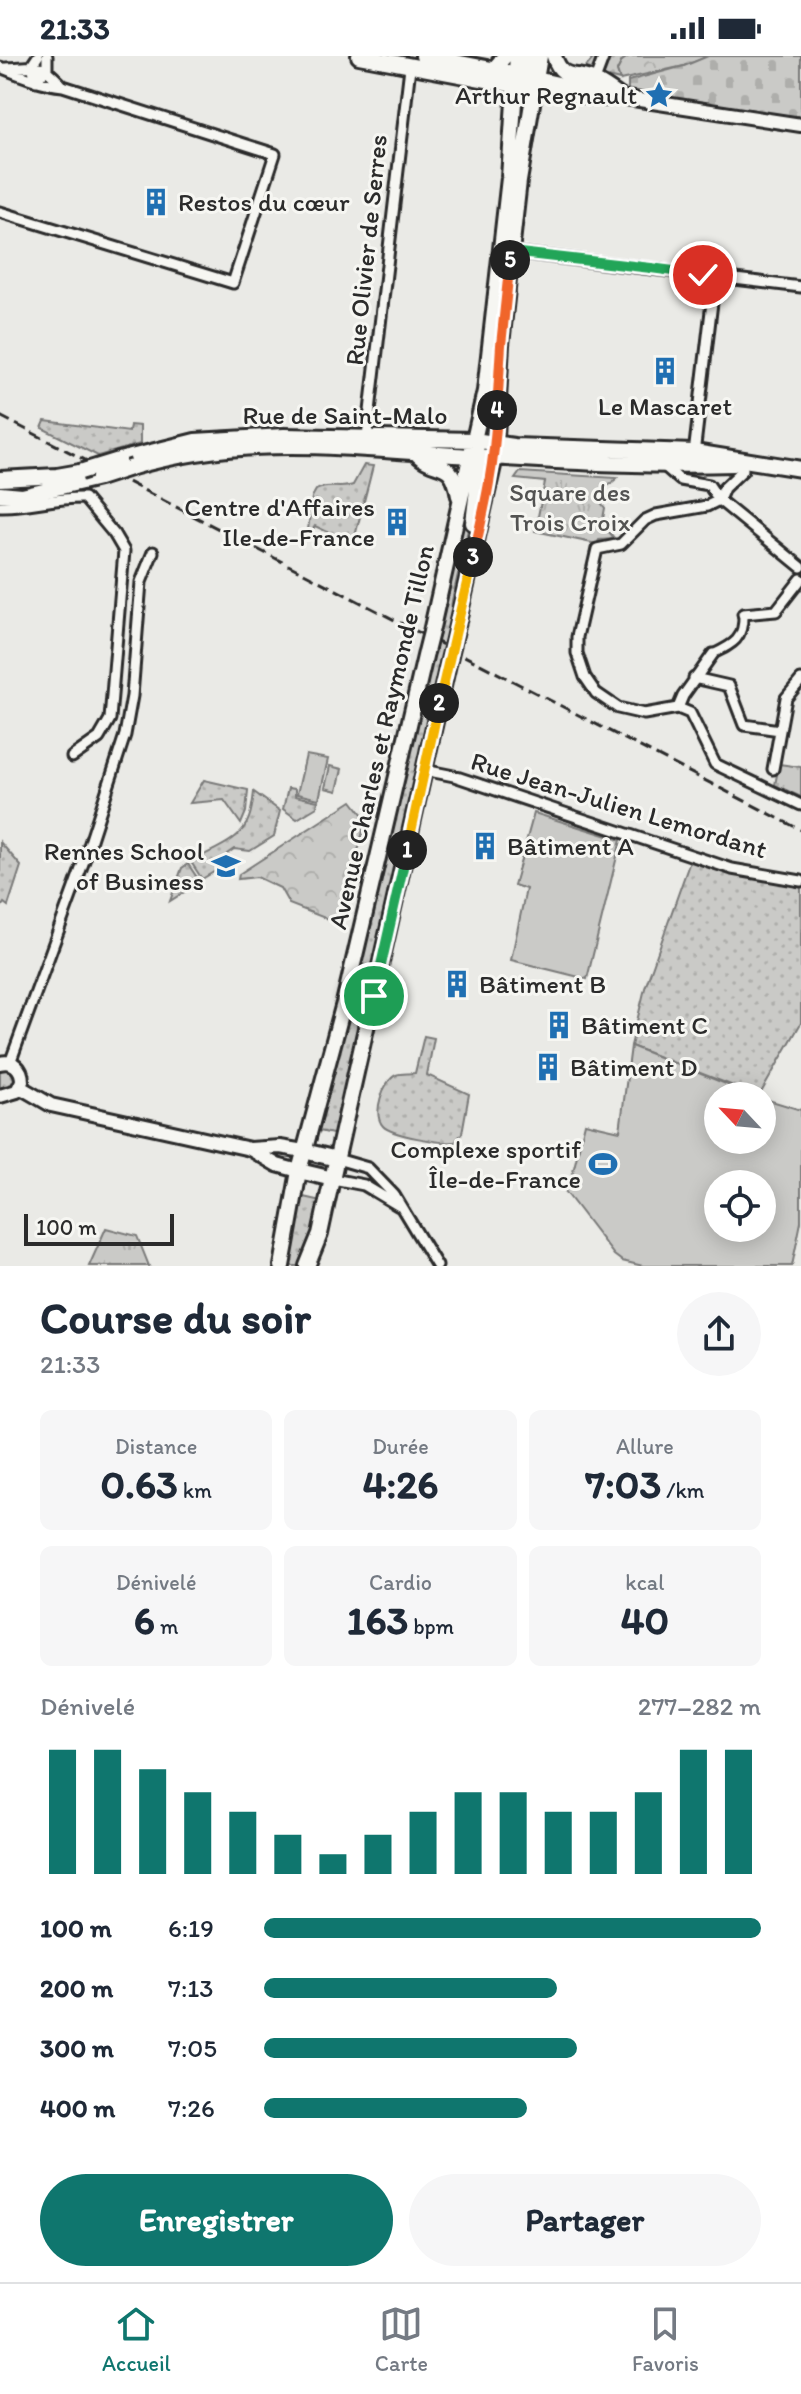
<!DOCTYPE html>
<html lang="fr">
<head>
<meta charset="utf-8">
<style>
	body { margin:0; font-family:Itim,sans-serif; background:#f6f6f7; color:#1f2937; height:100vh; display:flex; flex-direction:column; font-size:30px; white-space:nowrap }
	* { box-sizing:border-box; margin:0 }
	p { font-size:26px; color:#747a83 }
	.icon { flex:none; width:44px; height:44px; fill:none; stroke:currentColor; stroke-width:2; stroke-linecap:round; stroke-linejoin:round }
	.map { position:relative; height:1210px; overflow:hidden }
	.details { display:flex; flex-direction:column; background:#fff; flex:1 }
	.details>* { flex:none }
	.needle { width:52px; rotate:296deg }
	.fabs { position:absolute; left:704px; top:1026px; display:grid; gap:16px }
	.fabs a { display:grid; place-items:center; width:72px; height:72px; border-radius:50%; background:#fff; box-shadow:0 4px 20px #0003; font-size:40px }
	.scale { position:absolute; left:24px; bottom:20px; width:150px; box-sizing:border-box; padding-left:8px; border:4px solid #2b2b2b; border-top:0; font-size:22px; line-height:28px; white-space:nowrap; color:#2b2b2b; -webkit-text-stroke:6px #f6f6f2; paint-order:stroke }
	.pin { position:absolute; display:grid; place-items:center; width:68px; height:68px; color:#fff; margin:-34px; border:4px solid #fff; border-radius:50%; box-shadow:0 2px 8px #0007 }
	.km { position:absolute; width:40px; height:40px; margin:-20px; border-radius:50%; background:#222; color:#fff; font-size:22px; line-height:40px; text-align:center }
	.round { display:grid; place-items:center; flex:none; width:84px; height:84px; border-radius:42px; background:#f6f6f7 }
	.head { display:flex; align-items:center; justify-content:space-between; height:136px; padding:0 40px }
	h1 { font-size:44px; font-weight:700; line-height:60px }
	.metrics { display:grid; grid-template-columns:repeat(3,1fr); gap:12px; height:136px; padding:8px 40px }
	.metrics div { display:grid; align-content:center; border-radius:12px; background:#f6f6f7; text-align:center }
	.metrics b { font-size:40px; font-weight:700 }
	.metrics small { font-size:22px; font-weight:400 }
	.metrics p { font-size:22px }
	.chart { height:224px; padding:16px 40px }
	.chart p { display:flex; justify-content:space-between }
	.chart svg { width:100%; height:144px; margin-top:8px; stroke:#0f766e; stroke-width:6 }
	.cta { display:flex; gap:16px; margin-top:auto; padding:16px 40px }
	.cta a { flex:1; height:92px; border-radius:48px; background:#0f766e; color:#fff; font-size:32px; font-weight:700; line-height:92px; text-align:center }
	.cta a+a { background:#f6f6f7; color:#1f2937 }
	ul { padding:0 40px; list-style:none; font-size:26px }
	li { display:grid; grid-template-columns:128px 96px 1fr; align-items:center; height:60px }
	li i { height:20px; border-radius:10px; background:#0f766e }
	.status { display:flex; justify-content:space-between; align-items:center; height:56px; padding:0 40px; background:#fff; direction:ltr }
	.status svg { height:22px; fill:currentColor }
	.dock { display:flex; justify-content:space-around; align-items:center; height:112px; border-top:2px solid #e0e1e3; background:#fff; font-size:22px; color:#747a83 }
	.dock a { display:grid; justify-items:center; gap:4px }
	.dock .active { color:#0f766e }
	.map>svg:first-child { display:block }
	.grass { fill:url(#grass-dots); stroke:#7a7a79; stroke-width:2 }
	.forest { fill:url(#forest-crowns); stroke:#7a7a79; stroke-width:2 }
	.cemetery { fill:url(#cemetery-stones); stroke:#7a7a79; stroke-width:2 }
	.park { fill:url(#park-tufts); stroke:#7a7a79; stroke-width:2 }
	.garden { fill:#cacac7; stroke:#7a7a79; stroke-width:2; fill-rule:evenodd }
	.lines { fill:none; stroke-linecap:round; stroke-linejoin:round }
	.pedestrian-casing { stroke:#2b2b2b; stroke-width:13 }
	.minor-casing { stroke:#2b2b2b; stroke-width:15 }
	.tertiary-casing { stroke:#2b2b2b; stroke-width:18 }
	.secondary-casing { stroke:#2b2b2b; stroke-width:20 }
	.primary-casing { stroke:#2b2b2b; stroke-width:20 }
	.pedestrian { stroke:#f6f6f2; stroke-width:7 }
	.minor { stroke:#f6f6f2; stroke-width:9 }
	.tertiary { stroke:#f6f6f2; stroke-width:12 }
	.secondary { stroke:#f6f6f2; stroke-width:14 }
	.primary { stroke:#f6f6f2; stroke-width:14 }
	.rail { stroke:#2b2b2b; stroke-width:3; stroke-dasharray:12 6; stroke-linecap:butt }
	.primary-bridge-casing { stroke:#2b2b2b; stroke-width:20; stroke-linecap:butt }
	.primary-bridge { stroke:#f6f6f2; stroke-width:14 }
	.split-1-casing { stroke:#fff; stroke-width:16 }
	.split-2-casing { stroke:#fff; stroke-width:16 }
	.split-3-casing { stroke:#fff; stroke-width:16 }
	.split-4-casing { stroke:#fff; stroke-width:16 }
	.split-5-casing { stroke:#fff; stroke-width:16 }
	.split-6-casing { stroke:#fff; stroke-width:16 }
	.split-7-casing { stroke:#fff; stroke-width:16 }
	.split-1 { stroke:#22a559; stroke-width:10 }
	.split-2 { stroke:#f5b400; stroke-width:10 }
	.split-3 { stroke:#f5b400; stroke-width:10 }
	.split-4 { stroke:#f0652b; stroke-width:10 }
	.split-5 { stroke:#f0652b; stroke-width:10 }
	.split-6 { stroke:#22a559; stroke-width:10 }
	.split-7 { stroke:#22a559; stroke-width:10 }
	.labels { text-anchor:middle; stroke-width:6; stroke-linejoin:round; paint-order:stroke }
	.poi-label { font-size:26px; fill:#2b2b2b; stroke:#f6f6f2; text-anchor:start }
	.street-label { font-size:26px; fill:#2b2b2b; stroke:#f6f6f2 }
	.park-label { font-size:26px; fill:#535352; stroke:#f6f6f2 }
</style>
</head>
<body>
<div class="status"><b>21:33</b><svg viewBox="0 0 49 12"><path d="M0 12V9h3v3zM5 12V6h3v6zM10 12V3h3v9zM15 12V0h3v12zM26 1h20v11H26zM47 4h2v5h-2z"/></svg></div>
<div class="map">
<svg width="801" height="1210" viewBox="0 0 801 1210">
	<defs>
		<pattern id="grass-dots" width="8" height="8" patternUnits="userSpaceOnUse" patternTransform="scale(2)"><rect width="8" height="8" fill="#cacac7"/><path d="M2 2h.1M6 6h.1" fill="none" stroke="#aeaeab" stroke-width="1.8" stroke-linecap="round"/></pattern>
		<pattern id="forest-crowns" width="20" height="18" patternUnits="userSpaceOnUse" patternTransform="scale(2)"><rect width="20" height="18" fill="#cacac7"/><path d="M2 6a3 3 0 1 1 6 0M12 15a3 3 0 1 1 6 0" fill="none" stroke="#aeaeab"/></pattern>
		<pattern id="cemetery-stones" width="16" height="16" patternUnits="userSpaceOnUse" patternTransform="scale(2)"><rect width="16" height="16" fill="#cacac7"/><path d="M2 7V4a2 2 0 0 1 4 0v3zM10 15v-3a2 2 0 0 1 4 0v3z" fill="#aeaeab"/></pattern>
		<pattern id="park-tufts" width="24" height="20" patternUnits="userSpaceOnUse" patternTransform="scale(2)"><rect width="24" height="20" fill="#cacac7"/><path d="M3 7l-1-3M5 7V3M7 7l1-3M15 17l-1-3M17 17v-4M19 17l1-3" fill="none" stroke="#aeaeab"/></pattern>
	</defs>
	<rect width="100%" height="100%" fill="#eaeae6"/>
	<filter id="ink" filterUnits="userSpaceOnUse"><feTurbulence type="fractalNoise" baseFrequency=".0125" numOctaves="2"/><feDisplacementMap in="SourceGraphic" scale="16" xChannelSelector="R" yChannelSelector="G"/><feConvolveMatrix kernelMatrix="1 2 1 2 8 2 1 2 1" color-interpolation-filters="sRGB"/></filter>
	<g filter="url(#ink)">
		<!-- grass -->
		<path class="grass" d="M590 0H629L622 5 617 15 620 24 582 15 592 4Z
			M45 365 129 376 130 369 140 370V388L98 400 42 372Z
			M364 409 373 410 353 488 315 470 311 476 308 474 312 441 316 434C328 427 340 434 353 429Z
			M472 418 471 460 452 545 450 578 345 1028 344 1052 337 1079 315 1074 324 1038 331 1024Z
			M204 724 248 734 246 756 241 768 224 744 190 747Z
			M288 732 295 733V740L318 745 317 751 297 763 283 753Z
			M254 736 280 755 274 780 250 795 234 793 227 798 222 811 202 823 191 806C210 794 241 786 249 762 252 754 253 745 254 736Z
			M0 786 21 810 8 850 4 847 0 853Z
			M690 805 734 818 801 830V967L759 1040 631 990 645 932Z
			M188 808 200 826 170 845 182 812Z
			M424 980 434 982 427 1019 469 1038 462 1077 455 1086C442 1088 391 1079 383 1070 372 1058 383 1025 396 1019 401 1017 409 1018 415 1017Z
			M3 1011 14 1016 17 1024 13 1032 0 1034V1013Z
			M299 1140 321 1145 314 1176 302 1210H287Z"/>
		<!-- forest -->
		<path class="forest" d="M629 0H706L707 1 684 10 620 24 617 15 622 5Z
			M352 745 366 763 340 868 289 848 280 832 257 821 238 823 239 818Z"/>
		<!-- cemetery -->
		<path class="cemetery" d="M708 0H801V61L628 39V25L684 10Z"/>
		<!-- park -->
		<path class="park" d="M520 416 617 422 600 437 599 444 605 452 602 468 615 483 599 484 597 488 535 475 545 426 515 423Z
			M779 708 801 711V741L775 729Z
			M106 1172 137 1180 149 1210H89Z"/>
		<!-- garden -->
		<path class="garden" d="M306 699 328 703 319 743 297 738Z
			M330 710 342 713 337 735 325 732Z
			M534 757 621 784 587 923 511 904 526 833 514 829Z
			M631 990 756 1040H718V1084H762V1042L801 1054V1166L792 1210H643L622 1205 614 1199 562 1131 570 1128 585 1067 620 1075ZM718 1128H762V1172H718Z"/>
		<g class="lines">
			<defs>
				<path id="pedestrian" d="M713 598C734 588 744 583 743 558"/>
				<path id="minor" d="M0 11C20 19 41 28 63 30L275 98 233 227 0 156
					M6 12C42 12 36 2 63 30
					M595 24 604 0
					M36 25 47 12V0
					M36 25 32 9 38 0
					M511 196 801 231
					M367 381 410 11
					M694 398 715 221
					M663 409 680 424 709 429 719 444 801 511
					M719 444 724 432 743 414 742 402
					M0 450C28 451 55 441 84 442
					M743 558 776 555 801 523
					M694 622 729 630 744 669 780 674
					M678 652 644 658 618 652 596 637 585 621 577 597V581L597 493 621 488 645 464 656 459 707 450 719 444
					M678 652 690 657 715 708 801 749
					M678 652 683 640 713 598
					M72 701 99 682 110 663 124 495 114 478 84 442
					M773 713 786 642 801 624
					M424 714 454 720 732 813 801 825
					M10 1007 85 802 125 679 132 640 141 526 153 496
					M337 1103 368 1112 394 1139 437 1210
					M333 1123 364 1129 399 1150"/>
				<path id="tertiary" d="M536 22 620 41 801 69
					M534 33 605 43
					M0 1007C13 1004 22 1012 22 1025L17 1035 0 1040
					M20 1031 51 1049 250 1093 280 1091 304 1095
					M250 1093 277 1109 299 1115"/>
				<path id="secondary" d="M359 0 534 33
					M423 0 528 20"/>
				<path id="primary" d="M529 0 527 20 534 33
					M554 0C562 27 578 15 597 26 605 30 613 36 620 41
					M493 14 505 0
					M418 399C437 417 452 400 459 440
					M119 404 195 385 284 380 474 384 514 390 694 396 801 413
					M133 411C251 377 352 393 471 400 558 405 647 411 734 408
					M0 423 57 420 80 416
					M0 438 22 440 99 422
					M473 467 479 417 476 392
					M431 576 485 335 509 122 517 0
					M453 587 495 401 501 289 511 196 519 125 540 0
					M304 1095 337 1103
					M299 1115 333 1123
					M282 1210 299 1115 344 947 426 596
					M307 1210 320 1178 328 1141 448 608"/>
			</defs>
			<!-- pedestrian casing -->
			<use href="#pedestrian" class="pedestrian-casing"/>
			<!-- minor casing -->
			<use href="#minor" class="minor-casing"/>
			<!-- tertiary casing -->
			<use href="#tertiary" class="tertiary-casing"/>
			<!-- secondary casing -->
			<use href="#secondary" class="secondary-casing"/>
			<!-- primary casing -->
			<use href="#primary" class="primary-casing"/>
			<!-- pedestrian -->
			<use href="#pedestrian" class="pedestrian"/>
			<!-- minor -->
			<use href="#minor" class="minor"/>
			<!-- tertiary -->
			<use href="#tertiary" class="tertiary"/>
			<!-- secondary -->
			<use href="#secondary" class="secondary"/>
			<!-- primary -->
			<use href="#primary" class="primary"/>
			<!-- rail -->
			<path class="rail" d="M0 360 801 774"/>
			<defs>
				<path id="primary-bridge" d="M80 416 119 404
					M99 422 133 411
					M426 596 431 576
					M448 608 453 587"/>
			</defs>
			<!-- primary-bridge casing -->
			<use href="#primary-bridge" class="primary-bridge-casing"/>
			<!-- primary-bridge -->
			<use href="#primary-bridge" class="primary-bridge"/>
		</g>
	</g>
	<g class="lines" filter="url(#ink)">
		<defs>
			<path id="split-1" d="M374 940 407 794"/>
			<path id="split-2" d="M407 794 439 647"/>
			<path id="split-3" d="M439 647 473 501"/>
			<path id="split-4" d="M473 501C485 451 495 406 497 354"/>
			<path id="split-5" d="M497 354 501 289 510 204"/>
			<path id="split-6" d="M510 204 511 196 651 212"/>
			<path id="split-7" d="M651 212 703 219"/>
		</defs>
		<!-- split-1 casing -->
		<use href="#split-1" class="split-1-casing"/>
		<!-- split-2 casing -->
		<use href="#split-2" class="split-2-casing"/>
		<!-- split-3 casing -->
		<use href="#split-3" class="split-3-casing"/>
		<!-- split-4 casing -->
		<use href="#split-4" class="split-4-casing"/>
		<!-- split-5 casing -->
		<use href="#split-5" class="split-5-casing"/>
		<!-- split-6 casing -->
		<use href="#split-6" class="split-6-casing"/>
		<!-- split-7 casing -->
		<use href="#split-7" class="split-7-casing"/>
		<!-- split-1 -->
		<use href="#split-1" class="split-1"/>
		<!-- split-2 -->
		<use href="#split-2" class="split-2"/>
		<!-- split-3 -->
		<use href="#split-3" class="split-3"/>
		<!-- split-4 -->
		<use href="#split-4" class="split-4"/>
		<!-- split-5 -->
		<use href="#split-5" class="split-5"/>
		<!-- split-6 -->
		<use href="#split-6" class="split-6"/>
		<!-- split-7 -->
		<use href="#split-7" class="split-7"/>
	</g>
	<!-- icons -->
	<defs>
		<symbol id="sight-bare" viewBox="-9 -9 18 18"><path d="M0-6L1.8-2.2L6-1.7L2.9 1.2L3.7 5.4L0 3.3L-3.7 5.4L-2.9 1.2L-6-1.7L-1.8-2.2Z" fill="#1f6fb2" stroke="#f6f6f2" stroke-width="2.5" paint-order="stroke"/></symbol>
		<symbol id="building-bare" viewBox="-9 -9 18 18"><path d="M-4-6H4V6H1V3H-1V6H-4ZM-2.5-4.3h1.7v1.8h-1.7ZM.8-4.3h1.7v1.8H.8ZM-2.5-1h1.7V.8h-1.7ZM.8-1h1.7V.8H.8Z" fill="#1f6fb2" stroke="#f6f6f2" stroke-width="2.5" paint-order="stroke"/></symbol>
		<symbol id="university-bare" viewBox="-9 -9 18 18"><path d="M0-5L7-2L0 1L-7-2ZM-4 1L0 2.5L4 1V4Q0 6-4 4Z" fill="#1f6fb2" stroke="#f6f6f2" stroke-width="2.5" paint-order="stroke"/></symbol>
		<symbol id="stadium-bare" viewBox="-9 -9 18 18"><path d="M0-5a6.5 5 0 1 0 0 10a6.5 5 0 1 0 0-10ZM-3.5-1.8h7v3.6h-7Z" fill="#1f6fb2" stroke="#f6f6f2" stroke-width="2.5" paint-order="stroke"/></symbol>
	</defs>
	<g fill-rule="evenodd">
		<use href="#sight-bare" x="639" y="19" width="40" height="40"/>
		<use href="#building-bare" x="136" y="126" width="40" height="40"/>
		<use href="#building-bare" x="645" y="295" width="40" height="40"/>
		<use href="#building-bare" x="377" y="446" width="40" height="40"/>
		<use href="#building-bare" x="465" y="770" width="40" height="40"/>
		<use href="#university-bare" x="206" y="790" width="40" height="40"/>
		<use href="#building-bare" x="437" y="908" width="40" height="40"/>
		<use href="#building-bare" x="539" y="949" width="40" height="40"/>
		<use href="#building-bare" x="528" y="991" width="40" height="40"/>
		<use href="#stadium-bare" x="583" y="1088" width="40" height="40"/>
	</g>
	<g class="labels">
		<!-- poi labels -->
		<g class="poi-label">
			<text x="637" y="48" text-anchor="end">Arthur Regnault</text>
			<text x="178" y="155">Restos du cœur</text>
			<text x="665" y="359" text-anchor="middle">Le Mascaret</text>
			<text x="375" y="460" text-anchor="end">Centre d'Affaires<tspan x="375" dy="30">Ile-de-France</tspan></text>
			<text x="507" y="799">Bâtiment A</text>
			<text x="204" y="804" text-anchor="end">Rennes School<tspan x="204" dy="30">of Business</tspan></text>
			<text x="479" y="937">Bâtiment B</text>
			<text x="581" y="978">Bâtiment C</text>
			<text x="570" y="1020">Bâtiment D</text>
			<text x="581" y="1102" text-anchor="end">Complexe sportif<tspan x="581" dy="30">Île-de-France</tspan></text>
		</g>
		<!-- street labels -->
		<g class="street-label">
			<text transform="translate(366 194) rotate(-84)" y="9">Rue Olivier de Serres</text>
			<text x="345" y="368">Rue de Saint-Malo</text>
			<text transform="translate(381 681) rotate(-77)" y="9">Avenue Charles et Raymonde Tillon</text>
			<text transform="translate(619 749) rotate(17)" y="9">Rue Jean-Julien Lemordant</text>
		</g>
		<!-- park labels -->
		<g class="park-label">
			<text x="570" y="445">Square des<tspan x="570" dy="30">Trois Croix</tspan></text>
		</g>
	</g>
</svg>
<div class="fabs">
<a><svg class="needle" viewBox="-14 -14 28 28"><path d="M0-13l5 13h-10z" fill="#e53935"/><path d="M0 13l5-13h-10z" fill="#747a83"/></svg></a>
<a><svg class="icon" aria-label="locate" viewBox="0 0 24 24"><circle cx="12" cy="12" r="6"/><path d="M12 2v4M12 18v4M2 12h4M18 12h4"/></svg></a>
</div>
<div class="scale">100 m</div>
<div class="pin" style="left:374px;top:940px;background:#1e9e55"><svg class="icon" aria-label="arrive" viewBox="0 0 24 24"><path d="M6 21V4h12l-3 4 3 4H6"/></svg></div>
<div class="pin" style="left:703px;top:219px;background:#d93025"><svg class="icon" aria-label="check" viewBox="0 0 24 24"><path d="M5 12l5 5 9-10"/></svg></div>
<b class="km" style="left:407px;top:794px">1</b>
<b class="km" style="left:439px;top:647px">2</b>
<b class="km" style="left:473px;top:501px">3</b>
<b class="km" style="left:497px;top:354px">4</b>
<b class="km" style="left:510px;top:204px">5</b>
</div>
<section class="details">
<div class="head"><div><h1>Course du soir</h1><p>21:33</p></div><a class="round"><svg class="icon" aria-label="share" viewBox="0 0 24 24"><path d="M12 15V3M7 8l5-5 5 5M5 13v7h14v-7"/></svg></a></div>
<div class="metrics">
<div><p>Distance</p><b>0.63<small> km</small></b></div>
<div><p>Durée</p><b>4:26</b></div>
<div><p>Allure</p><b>7:03<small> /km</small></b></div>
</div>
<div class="metrics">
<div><p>Dénivelé</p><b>6<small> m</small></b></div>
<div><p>Cardio</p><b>163<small> bpm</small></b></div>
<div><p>kcal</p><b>40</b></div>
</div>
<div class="chart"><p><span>Dénivelé</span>277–282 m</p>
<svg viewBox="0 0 160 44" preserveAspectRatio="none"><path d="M5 44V6M15 44V6M25 44V12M35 44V19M45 44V25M55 44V32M65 44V38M75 44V32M85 44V25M95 44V19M105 44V19M115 44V25M125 44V25M135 44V19M145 44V6M155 44V6"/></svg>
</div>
<ul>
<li><b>100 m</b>6:19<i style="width:100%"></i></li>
<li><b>200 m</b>7:13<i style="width:59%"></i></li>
<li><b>300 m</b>7:05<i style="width:63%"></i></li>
<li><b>400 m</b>7:26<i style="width:53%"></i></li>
</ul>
<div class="cta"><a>Enregistrer</a><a>Partager</a></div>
</section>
<nav class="dock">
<a class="active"><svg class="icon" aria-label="home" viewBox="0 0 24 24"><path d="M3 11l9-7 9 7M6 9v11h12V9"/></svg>Accueil</a>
<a><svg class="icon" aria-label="map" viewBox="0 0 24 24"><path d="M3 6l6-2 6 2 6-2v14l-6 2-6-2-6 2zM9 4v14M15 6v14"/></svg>Carte</a>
<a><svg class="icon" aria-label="saved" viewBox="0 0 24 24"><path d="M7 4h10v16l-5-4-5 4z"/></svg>Favoris</a>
</nav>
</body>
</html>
